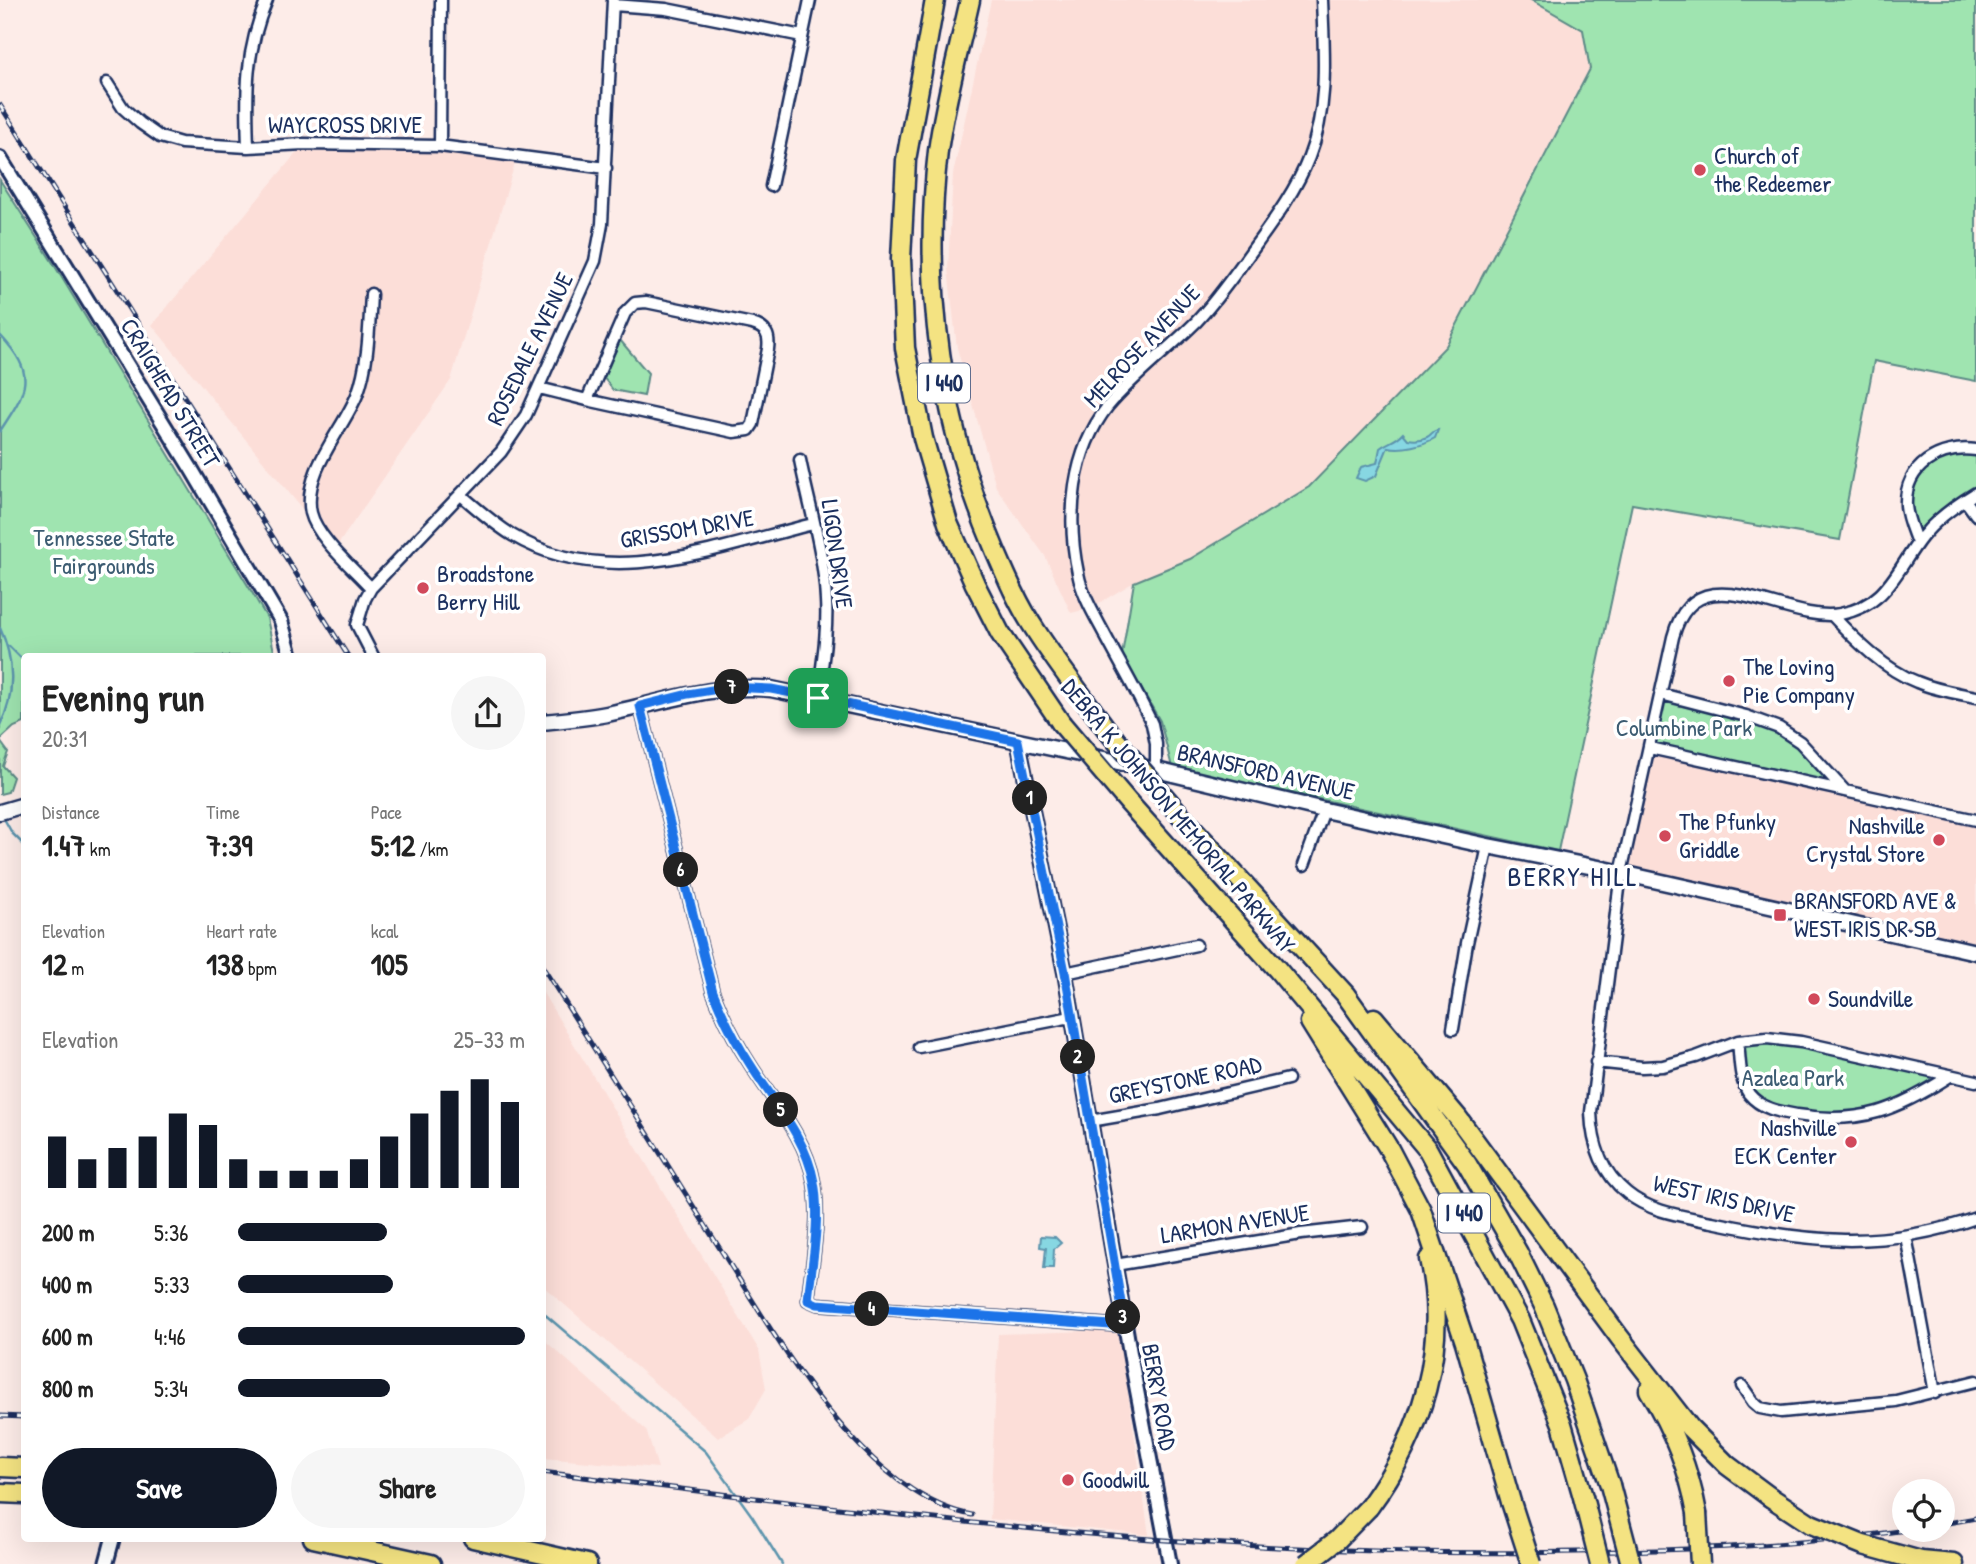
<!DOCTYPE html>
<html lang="en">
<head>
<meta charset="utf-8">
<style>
	body { margin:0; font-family:"Patrick Hand",sans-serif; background:#f6f6f6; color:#222; height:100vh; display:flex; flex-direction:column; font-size:26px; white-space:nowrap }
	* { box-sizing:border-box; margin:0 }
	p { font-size:23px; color:#767676 }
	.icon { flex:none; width:38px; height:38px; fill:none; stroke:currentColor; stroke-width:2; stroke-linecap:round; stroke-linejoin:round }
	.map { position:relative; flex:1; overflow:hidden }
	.details { position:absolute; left:21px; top:653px; width:525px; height:889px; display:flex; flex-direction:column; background:#fff; border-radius:7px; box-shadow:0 7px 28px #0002 }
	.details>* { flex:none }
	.buttons { position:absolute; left:1892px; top:1479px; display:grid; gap:14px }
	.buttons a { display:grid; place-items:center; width:63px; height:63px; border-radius:50%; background:#fff; box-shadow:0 7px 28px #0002; font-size:35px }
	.pin { position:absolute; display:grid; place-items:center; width:60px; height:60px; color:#fff; margin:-30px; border-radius:14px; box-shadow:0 4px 10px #0006 }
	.km { position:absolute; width:35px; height:35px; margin:-18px; border-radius:50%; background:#222; color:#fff; font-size:19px; line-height:35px; text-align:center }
	.round { display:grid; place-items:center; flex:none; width:74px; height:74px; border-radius:37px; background:#f6f6f6 }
	.headline { display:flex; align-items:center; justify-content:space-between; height:119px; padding:0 21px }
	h1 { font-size:38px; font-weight:700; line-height:52px }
	.stats { display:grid; grid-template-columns:repeat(3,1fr); gap:10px; height:119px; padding:7px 21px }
	.stats div { display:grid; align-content:center }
	.stats b { font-size:30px; font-weight:700 }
	.stats small { font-size:19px; font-weight:400 }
	.stats p { font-size:19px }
	.chart { height:196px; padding:14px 21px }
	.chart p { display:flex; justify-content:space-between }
	.chart svg { width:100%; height:126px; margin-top:7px; stroke:#111827; stroke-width:6 }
	.action { display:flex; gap:14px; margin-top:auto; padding:14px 21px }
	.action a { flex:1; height:80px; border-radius:42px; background:#111827; color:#fff; font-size:28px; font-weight:700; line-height:80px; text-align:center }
	.action a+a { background:#f6f6f6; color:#222 }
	ul { padding:0 21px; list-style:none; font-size:23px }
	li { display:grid; grid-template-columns:112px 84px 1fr; align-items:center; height:52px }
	li i { height:18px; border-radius:9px; background:#111827 }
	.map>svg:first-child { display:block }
	.built { fill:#fcded8 }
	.green { fill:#9fe4b0; stroke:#5d8a87; stroke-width:2 }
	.water { fill:#87d7e2; stroke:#5c94ad; stroke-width:2 }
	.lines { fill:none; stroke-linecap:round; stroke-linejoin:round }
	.stream { stroke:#5c94ad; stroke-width:2.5 }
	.minor-casing { stroke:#1b2f5e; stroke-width:15 }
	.tertiary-casing { stroke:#1b2f5e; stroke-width:18 }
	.secondary-casing { stroke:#1b2f5e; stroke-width:19 }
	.motorway-casing { stroke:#1b2f5e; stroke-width:23 }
	.minor { stroke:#fff; stroke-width:10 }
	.tertiary { stroke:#fff; stroke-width:12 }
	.secondary { stroke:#fff; stroke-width:14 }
	.motorway { stroke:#f4e382; stroke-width:18 }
	.rail-casing { stroke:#1b2f5e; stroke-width:5 }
	.rail { stroke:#fff; stroke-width:2.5; stroke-dasharray:8; stroke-linecap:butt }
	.motorway-bridge-casing { stroke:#1b2f5e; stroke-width:23; stroke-linecap:butt }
	.motorway-bridge { stroke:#f4e382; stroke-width:18 }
	.route-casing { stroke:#fff; stroke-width:14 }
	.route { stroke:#1a73e8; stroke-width:9 }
	.poi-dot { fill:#d1495b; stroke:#fff; stroke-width:2.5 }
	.labels { text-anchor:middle; stroke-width:7; stroke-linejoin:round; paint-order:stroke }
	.shield { fill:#fff; stroke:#5f6d8e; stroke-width:2 }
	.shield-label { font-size:23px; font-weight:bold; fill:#1b2f5e }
	.street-label { font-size:24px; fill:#1b2f5e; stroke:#fff }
	.poi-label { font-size:24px; fill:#1b2f5e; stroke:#fff; text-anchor:start }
	.park-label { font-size:24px; fill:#3c5c72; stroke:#fff }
	.quarter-label { font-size:28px; letter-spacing:2px; fill:#1b2f5e; stroke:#fff }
</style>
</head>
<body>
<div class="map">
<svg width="1976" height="1564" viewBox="0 0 1976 1564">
	<rect width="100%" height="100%" fill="#fdece8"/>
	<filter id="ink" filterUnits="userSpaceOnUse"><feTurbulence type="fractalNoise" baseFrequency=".0143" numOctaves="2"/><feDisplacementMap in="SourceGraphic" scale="14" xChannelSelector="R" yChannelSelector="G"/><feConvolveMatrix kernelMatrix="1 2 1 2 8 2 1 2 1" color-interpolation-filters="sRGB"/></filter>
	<g filter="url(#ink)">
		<!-- built -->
		<path class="built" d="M991 0H1531L1583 30 1590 69 1445 347 1309 487 1190 559 1134 582 1091 608 1071 613 1045 556 996 487 957 348 948 269 953 174Z
			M304 144 440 146 517 156 451 380 335 549 152 325Z
			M1650 748 1976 820V952L1621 873Z
			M543 993 759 1350 766 1389 749 1419 718 1438 543 1286Z
			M1119 1330 1149 1535 990 1519 998 1334Z
			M542 1338 646 1430 658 1468 543 1458Z"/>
		<!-- green -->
		<path class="green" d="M1531 0H1976V381L1874 361 1840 540 1632 504 1558 851 1172 767 1160 721 1122 655 1134 582 1190 559 1309 487 1446 346 1590 69 1583 30Z
			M0 180 53 263 250 589 267 618 275 656H24V723L14 727 0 740Z
			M620 340 648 373 644 396 613 390 604 378Z
			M1960 452 1976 455V488L1953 502 1922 531H1918C1905 506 1911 473 1938 458 1944 455 1953 454 1960 452Z
			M1661 694 1779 728 1845 791 1650 748Z
			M0 741 8 752 3 766 13 777 8 792 0 794Z
			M1767 1038 1950 1076 1870 1115 1781 1112 1749 1093 1738 1041Z"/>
		<!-- water -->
		<path class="water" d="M1438 430 1435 438C1423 445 1402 450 1388 447L1376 476 1365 481 1356 478 1361 467 1377 463 1380 448C1388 442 1396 441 1403 433L1408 439C1413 440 1421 440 1427 437 1433 434 1431 431 1438 430Z
			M1041 1236 1055 1237 1061 1243 1054 1249 1053 1268H1044L1046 1248 1040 1247Z"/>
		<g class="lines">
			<!-- stream -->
			<path class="stream" d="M0 335C37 375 28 389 0 431
				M0 628C14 658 16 695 0 725
				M9 646 24 661
				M2 815 12 833 24 845
				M542 1312 706 1452 752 1516 782 1564"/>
			<defs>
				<path id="minor" d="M614 5 666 9 802 36
					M107 83 123 108 140 123 160 137 181 143 248 147 304 144 440 146 606 168
					M440 146 441 0
					M248 147C246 92 245 51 267 0
					M771 186 810 0
					M646 302 752 324C766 328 770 335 768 349L753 424 749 430 734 432 587 400 625 313 635 303Z
					M539 388 587 400
					M800 460C809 505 824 553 826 600 828 632 822 665 818 698
					M1976 493C1956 505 1937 518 1922 537 1896 570 1888 605 1840 614 1783 624 1697 549 1673 637L1621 873 1591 1112C1592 1144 1601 1172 1627 1193 1650 1212 1683 1216 1712 1222 1807 1242 1882 1251 1976 1218
					M461 495C477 509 493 523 512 535 606 592 715 548 813 524
					M1965 500 1976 515
					M1917 543C1913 531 1907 519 1906 506 1904 466 1940 445 1976 450
					M371 588C354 569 317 538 311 513 302 473 343 430 357 395 369 363 369 327 371 294
					M1832 615C1855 640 1885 670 1917 682 1936 690 1956 693 1976 697
					M373 656 357 625 365 599 371 588 501 452 526 415 595 261 602 224 613 0
					M1661 694 1746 716 1779 728 1800 742 1845 791 1976 820
					M640 706 713 992C723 1017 735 1041 750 1064 773 1101 806 1137 814 1182 821 1220 812 1262 808 1300L817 1304 1125 1326
					M1650 748 1845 791
					M1156 770V744L1152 724C1138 694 1121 665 1105 635 1095 616 1082 595 1078 573 1066 517 1072 452 1108 406 1134 375 1167 351 1196 322 1215 302 1232 278 1248 256 1271 224 1295 193 1309 157 1329 107 1324 52 1322 0
					M1304 865 1324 810
					M1065 973 1196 945
					M1453 1029 1467 943 1488 846
					M1738 1041C1740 1058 1739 1080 1749 1094 1761 1109 1780 1112 1797 1115 1861 1125 1897 1110 1950 1076
					M919 1047 1071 1017
					M1596 1062 1642 1067 1663 1066 1696 1057 1738 1041 1767 1038 1801 1042 1976 1081
					M1090 1121 1160 1109 1288 1079
					M1906 1236 1935 1393
					M1115 1265 1301 1234 1362 1227
					M1742 1386 1753 1402 1760 1408 1781 1412 1896 1401 1976 1381"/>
				<path id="tertiary" d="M0 158 192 470 281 621 291 656
					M1018 741 1065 973 1131 1359 1170 1564
					M106 1564 113 1538"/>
				<path id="secondary" d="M542 722C564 720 586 718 607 714 662 703 714 683 771 689L1156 770 1324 810 1488 846 1604 869 1976 952
					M0 812 24 805"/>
				<path id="motorway" d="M935 0 906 160 901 259 905 348 923 438 948 523 975 584 1000 633 1061 723
					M970 0C959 50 945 100 938 151 922 287 941 424 995 550 1007 578 1019 606 1036 631 1058 665 1083 697 1107 730
					M1129 803 1277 969 1428 1150 1520 1320 1562 1424 1583 1497
					M1175 809 1345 994 1467 1164 1518 1253 1544 1306 1574 1380 1610 1485
					M1374 1018 1458 1118 1620 1338 1690 1428 1727 1465 1770 1497
					M1310 1022 1389 1149 1421 1210 1465 1342 1511 1502
					M1649 1390C1673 1429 1689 1469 1697 1513
					M0 1467 24 1468
					M0 1493 24 1494
					M1369 1507C1422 1435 1449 1347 1429 1259
					M313 1538 431 1564
					M473 1538 587 1564
					M1921 1561 1954 1564"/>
			</defs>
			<!-- minor casing -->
			<use href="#minor" class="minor-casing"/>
			<!-- tertiary casing -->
			<use href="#tertiary" class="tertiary-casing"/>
			<!-- secondary casing -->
			<use href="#secondary" class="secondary-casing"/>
			<!-- motorway casing -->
			<use href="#motorway" class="motorway-casing"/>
			<!-- minor -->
			<use href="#minor" class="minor"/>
			<!-- tertiary -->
			<use href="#tertiary" class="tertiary"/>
			<!-- secondary -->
			<use href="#secondary" class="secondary"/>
			<!-- motorway -->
			<use href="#motorway" class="motorway"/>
			<defs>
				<path id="rail" d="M0 105 348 656
					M542 966C601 1059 659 1151 717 1244 761 1313 803 1388 861 1447 890 1477 931 1508 972 1515
					M0 1416 24 1417
					M542 1472C749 1497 957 1525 1165 1540 1302 1550 1440 1555 1577 1552 1687 1550 1798 1546 1906 1530
					M1942 1524 1976 1518"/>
			</defs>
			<!-- rail casing -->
			<use href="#rail" class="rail-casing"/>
			<!-- rail -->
			<use href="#rail" class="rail"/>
			<defs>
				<path id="motorway-bridge" d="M1061 723 1129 803
					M1107 730 1175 809
					M1610 1485 1631 1564
					M1583 1497 1600 1564
					M1770 1497 1811 1524 1863 1545 1921 1561
					M1511 1502 1531 1564
					M1697 1513 1700 1564
					M1306 1564 1337 1540 1369 1507"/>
			</defs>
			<!-- motorway-bridge casing -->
			<use href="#motorway-bridge" class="motorway-bridge-casing"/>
			<!-- motorway-bridge -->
			<use href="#motorway-bridge" class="motorway-bridge"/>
		</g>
	</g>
	<g class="lines" filter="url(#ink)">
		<defs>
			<path id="route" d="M730 687 771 689 818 698 1018 741 1065 972 1125 1326 817 1304 808 1300C812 1262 821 1220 814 1182 806 1137 773 1101 750 1064 735 1041 723 1017 713 992L640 706 688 694Z"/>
		</defs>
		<!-- route casing -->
		<use href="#route" class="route-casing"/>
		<!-- route -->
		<use href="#route" class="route"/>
	</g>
	<!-- markers -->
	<g class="poi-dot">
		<circle cx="1700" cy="170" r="7"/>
		<circle cx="423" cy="588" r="7"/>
		<circle cx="1729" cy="681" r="7"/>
		<circle cx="1665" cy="836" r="7"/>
		<circle cx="1939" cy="840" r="7"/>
		<rect x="1773" y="908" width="14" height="14" rx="3.5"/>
		<circle cx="1814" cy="999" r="7"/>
		<circle cx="1851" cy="1142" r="7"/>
		<circle cx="1068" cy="1480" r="7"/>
	</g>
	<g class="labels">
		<!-- shield labels -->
		<g class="shield">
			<rect x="918" y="363.5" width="52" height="39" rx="5"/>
			<rect x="1438" y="1193.5" width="52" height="39" rx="5"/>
		</g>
		<g class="shield-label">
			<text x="944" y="391">I 440</text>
			<text x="1464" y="1221">I 440</text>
		</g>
		<!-- street labels -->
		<g class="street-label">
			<text x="345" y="133">WAYCROSS DRIVE</text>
			<text transform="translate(1142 346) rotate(-47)" y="8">MELROSE AVENUE</text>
			<text transform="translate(530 349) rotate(-64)" y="8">ROSEDALE AVENUE</text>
			<text transform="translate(170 393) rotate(59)" y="8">CRAIGHEAD STREET</text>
			<text transform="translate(687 529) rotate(-10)" y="8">GRISSOM DRIVE</text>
			<text transform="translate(837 554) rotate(82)" y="8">LIGON DRIVE</text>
			<text transform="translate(1266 772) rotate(13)" y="8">BRANSFORD AVENUE</text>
			<text transform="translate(1178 816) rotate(50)" y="8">DEBRA K JOHNSON MEMORIAL PARKWAY</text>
			<text transform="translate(1185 1080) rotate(-12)" y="8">GREYSTONE ROAD</text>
			<text transform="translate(1724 1199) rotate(13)" y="8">WEST IRIS DRIVE</text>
			<text transform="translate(1235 1224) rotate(-9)" y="8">LARMON AVENUE</text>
			<text transform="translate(1159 1397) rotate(80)" y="8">BERRY ROAD</text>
		</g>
		<!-- poi labels -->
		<g class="poi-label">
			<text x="1714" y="164">Church of<tspan x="1714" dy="28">the Redeemer</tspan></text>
			<text x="437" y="582">Broadstone<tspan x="437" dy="28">Berry Hill</tspan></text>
			<text x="1743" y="675">The Loving<tspan x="1743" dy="28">Pie Company</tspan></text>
			<text x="1679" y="830">The Pfunky<tspan x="1679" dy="28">Griddle</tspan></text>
			<text x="1925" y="834" text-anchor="end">Nashville<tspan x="1925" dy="28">Crystal Store</tspan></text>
			<text x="1794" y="909">BRANSFORD AVE &amp;<tspan x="1794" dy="28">WEST IRIS DR SB</tspan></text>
			<text x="1828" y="1007">Soundville</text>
			<text x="1837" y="1136" text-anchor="end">Nashville<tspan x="1837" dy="28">ECK Center</tspan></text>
			<text x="1082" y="1488">Goodwill</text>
		</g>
		<!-- park labels -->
		<g class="park-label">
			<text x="104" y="546">Tennessee State<tspan x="104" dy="28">Fairgrounds</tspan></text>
			<text x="1684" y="736">Columbine Park</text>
			<text x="1793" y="1086">Azalea Park</text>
		</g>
		<!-- quarter labels -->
		<g class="quarter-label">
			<text x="1573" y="886">BERRY HILL</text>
		</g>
	</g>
</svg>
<div class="buttons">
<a><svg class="icon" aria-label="locate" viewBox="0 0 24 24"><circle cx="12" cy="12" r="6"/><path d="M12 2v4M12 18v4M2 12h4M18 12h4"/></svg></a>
</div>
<div class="pin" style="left:818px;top:698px;background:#1e9e55"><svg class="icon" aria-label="arrive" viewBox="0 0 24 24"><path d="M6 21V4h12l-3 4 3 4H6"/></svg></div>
<b class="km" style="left:1030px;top:798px">1</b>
<b class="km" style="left:1078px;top:1057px">2</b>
<b class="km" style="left:1123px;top:1317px">3</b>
<b class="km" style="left:872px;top:1309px">4</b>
<b class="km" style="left:781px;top:1110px">5</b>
<b class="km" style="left:681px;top:870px">6</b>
<b class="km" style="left:732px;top:687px">7</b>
<section class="details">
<div class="headline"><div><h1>Evening run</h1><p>20:31</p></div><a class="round"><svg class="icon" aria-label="share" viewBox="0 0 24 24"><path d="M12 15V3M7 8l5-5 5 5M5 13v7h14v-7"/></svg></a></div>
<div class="stats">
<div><p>Distance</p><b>1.47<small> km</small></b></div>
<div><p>Time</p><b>7:39</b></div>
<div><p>Pace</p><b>5:12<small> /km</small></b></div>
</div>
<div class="stats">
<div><p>Elevation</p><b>12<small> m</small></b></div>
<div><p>Heart rate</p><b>138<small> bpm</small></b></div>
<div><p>kcal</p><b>105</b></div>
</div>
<div class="chart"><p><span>Elevation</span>25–33 m</p>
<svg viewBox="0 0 160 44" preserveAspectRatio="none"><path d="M5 44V26M15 44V34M25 44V30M35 44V26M45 44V18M55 44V22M65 44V34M75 44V38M85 44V38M95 44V38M105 44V34M115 44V26M125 44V18M135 44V10M145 44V6M155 44V14"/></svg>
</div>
<ul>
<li><b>200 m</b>5:36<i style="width:52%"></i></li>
<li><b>400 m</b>5:33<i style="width:54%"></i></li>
<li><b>600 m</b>4:46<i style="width:100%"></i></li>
<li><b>800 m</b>5:34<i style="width:53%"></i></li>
</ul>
<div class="action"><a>Save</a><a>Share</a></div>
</section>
</div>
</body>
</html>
